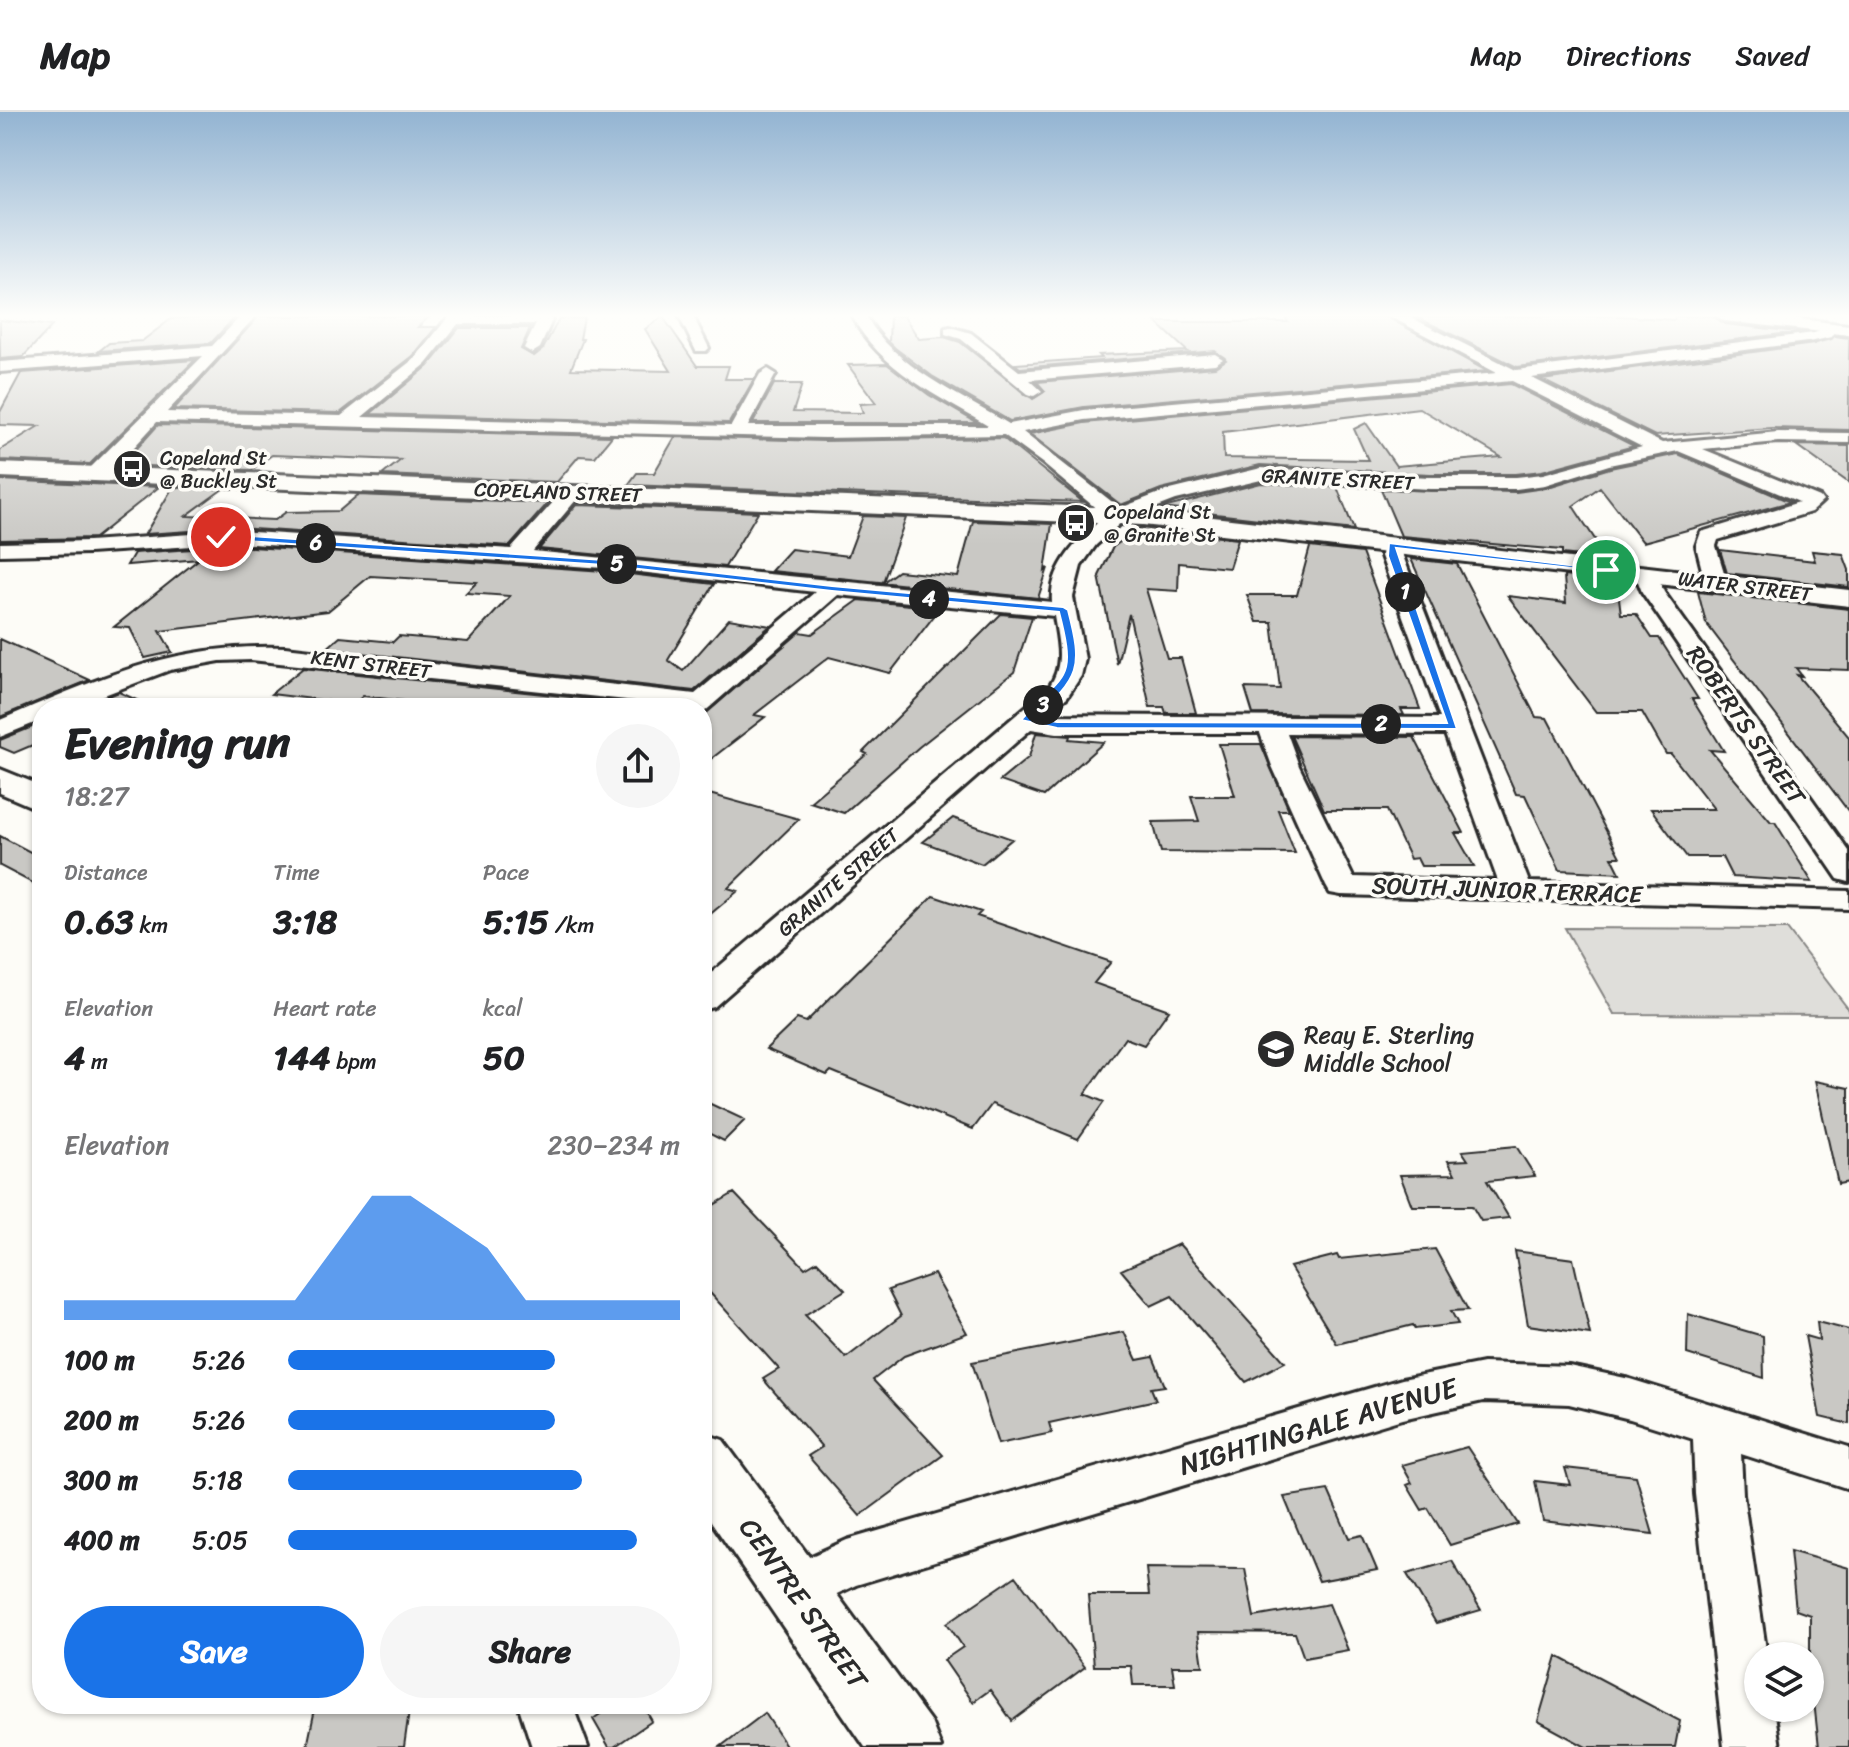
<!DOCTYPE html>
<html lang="en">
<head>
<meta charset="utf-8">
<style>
	body { margin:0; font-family:Sriracha,sans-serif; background:#f6f6f6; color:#202124; height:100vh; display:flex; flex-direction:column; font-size:30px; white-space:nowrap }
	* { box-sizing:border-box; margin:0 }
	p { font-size:26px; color:#757577 }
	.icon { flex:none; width:44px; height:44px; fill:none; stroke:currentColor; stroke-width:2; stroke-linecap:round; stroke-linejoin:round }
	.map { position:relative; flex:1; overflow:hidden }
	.drawer { position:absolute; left:32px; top:586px; width:680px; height:1016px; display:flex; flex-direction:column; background:#fff; border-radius:32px; box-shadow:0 2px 6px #0004 }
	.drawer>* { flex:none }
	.fabs { position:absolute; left:1744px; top:1530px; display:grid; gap:16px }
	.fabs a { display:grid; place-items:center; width:80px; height:80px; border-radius:50%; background:#fff; box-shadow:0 2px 6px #0004; font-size:40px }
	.pin { position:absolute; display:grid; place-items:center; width:68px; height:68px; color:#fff; margin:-34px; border:4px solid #fff; border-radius:50%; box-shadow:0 2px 8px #0007 }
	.km { position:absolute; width:40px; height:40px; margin:-20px; border-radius:50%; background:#222; color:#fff; font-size:22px; line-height:40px; text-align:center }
	.round { display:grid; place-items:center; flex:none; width:84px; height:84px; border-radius:42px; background:#f6f6f6 }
	.overview { display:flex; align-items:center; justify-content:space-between; height:136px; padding:0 32px }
	h1 { font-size:44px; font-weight:800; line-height:60px }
	.figures { display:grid; grid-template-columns:repeat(3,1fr); gap:12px; height:136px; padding:8px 32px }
	.figures div { display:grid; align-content:center }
	.figures b { font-size:34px; font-weight:800 }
	.figures small { font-size:22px; font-weight:400 }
	.figures p { font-size:22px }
	.chart { height:224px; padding:16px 32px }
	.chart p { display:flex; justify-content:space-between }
	.chart svg { width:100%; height:144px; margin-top:8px; fill:#1a73e8; opacity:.7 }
	.primary-button { display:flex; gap:16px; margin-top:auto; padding:16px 32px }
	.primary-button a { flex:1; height:92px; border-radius:48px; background:#1a73e8; color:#fff; font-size:32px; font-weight:800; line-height:92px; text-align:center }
	.primary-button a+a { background:#f6f6f6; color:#202124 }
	ul { padding:0 32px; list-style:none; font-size:26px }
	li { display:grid; grid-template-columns:128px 96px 1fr; align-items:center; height:60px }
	li i { height:20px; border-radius:10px; background:#1a73e8 }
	header { display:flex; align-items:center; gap:48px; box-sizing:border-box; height:112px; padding:0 40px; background:#fff; border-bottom:2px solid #e0e0e0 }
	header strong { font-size:38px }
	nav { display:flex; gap:44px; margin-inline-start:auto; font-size:28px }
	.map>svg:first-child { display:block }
	.green { fill:#dfdeda; stroke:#858482; stroke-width:2 }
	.building { fill:#c9c8c4; stroke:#2b2b2b; stroke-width:2; fill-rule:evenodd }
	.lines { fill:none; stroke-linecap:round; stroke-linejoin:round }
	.minor-casing { stroke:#2b2b2b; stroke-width:6 }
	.major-casing { stroke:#2b2b2b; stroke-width:6 }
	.minor { fill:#fdfcf7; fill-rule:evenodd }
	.major { fill:#fdfcf7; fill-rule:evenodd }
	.route { fill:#1a73e8; stroke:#fff; stroke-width:2 }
	.labels { text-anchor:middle; stroke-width:7; stroke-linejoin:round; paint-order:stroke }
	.far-poi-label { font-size:20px; fill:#2b2b2b; stroke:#fdfcf7; text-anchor:start }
	.far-street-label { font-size:20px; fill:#2b2b2b; stroke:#fdfcf7 }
	.street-label { font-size:24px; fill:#2b2b2b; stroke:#fdfcf7 }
	.poi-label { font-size:24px; fill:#2b2b2b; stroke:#fdfcf7; text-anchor:start }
	.near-street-label { font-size:28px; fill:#2b2b2b; stroke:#fdfcf7 }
</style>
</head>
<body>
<header>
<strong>Map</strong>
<nav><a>Map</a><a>Directions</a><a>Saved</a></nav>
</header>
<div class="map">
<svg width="1849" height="1635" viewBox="0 0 1849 1635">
	<rect width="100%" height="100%" fill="#fdfcf7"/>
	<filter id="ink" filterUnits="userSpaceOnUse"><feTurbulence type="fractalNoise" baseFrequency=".0125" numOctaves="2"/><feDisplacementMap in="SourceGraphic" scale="16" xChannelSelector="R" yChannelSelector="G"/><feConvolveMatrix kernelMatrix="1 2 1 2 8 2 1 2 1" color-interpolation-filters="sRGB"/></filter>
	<g filter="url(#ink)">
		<!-- green -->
		<path class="green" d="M1565 816 1787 817 1849 898V903L1614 902Z"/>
		<!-- building -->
		<path class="building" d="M208 204H236L211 231 99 239 109 231 142 229 171 207Z
			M259 204H430L418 215H436L413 244 340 301 174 297Z
			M890 204H904L919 227 944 225 960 230 1033 287 1045 279 1037 270 1215 255 1226 248 1215 239 1020 256 1015 252 1102 246 1099 243 1187 239 1156 210H1288L1284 204H1386L1487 259 1084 295 1010 309 932 264 895 236 889 230Z
			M1415 204H1623L1674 208 1675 204H1713L1725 212 1797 220 1517 255Z
			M663 205 697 254H729L725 267H754L729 311 370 302 428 254 459 216H530L521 237 534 244 543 237 559 207 584 206 580 227H583L571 257 671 259 645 217Z
			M0 208 52 214 23 245 0 247Z
			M1835 224 1849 226V318L1772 316 1655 324 1542 268 1814 232Z
			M195 248 90 352 0 348V338L39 314 0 313V300L21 261Z
			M887 252 929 283 977 311H753L774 272H802L793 300 863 301 860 292 876 291 848 253Z
			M1511 272 1634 334 1542 359 1516 362H1430L1260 353 1161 377 1121 393 1030 322 1084 311ZM1419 296 1501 345 1396 354 1366 311 1354 317 1368 348 1224 346 1223 320Z
			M158 313 612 324 595 345 579 344 557 370 382 363 401 348 272 343 251 358 122 353Z
			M675 325 824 329 1003 326 1083 390 628 373 637 361H654Z
			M1796 333 1849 334V371Z
			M1678 342 1790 390 1643 430 1600 375 1573 394 1608 447 1562 442V438L1401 424 1381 377 1516 380 1545 376 1610 356Z
			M0 368 159 375 95 426 0 428Z
			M1261 371 1337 375 1354 418 1163 396Z
			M173 375 223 377 186 404 275 408 286 400 339 399 358 383 548 391 510 434 236 416 145 422Z
			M576 393 611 394 758 400 725 455 539 437Z
			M863 404 906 406 883 470 898 459 958 465 973 409 1052 412 1045 459 1048 456 1038 486 771 459 791 437 848 444Z
			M1140 416 1238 427 1229 456 1179 451 1178 479 1146 477 1167 546H1181L1196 601H1166L1164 595H1150L1129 502 1117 552 1099 464 1113 435Z
			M236 434 604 459 714 472 668 548 683 559 729 507 770 514 694 579 326 537 340 525 393 530 399 524 468 530 510 484 466 481 477 470 370 464 328 499 160 519 172 540 145 546 130 516 114 515 199 447 127 453 134 441Z
			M1310 435 1362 441 1420 597H1401L1404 603 1253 602 1245 576 1280 577 1272 510H1257L1247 483H1297Z
			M1720 438 1815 449 1812 439 1843 442 1849 458V475L1727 461Z
			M1411 447 1457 452 1536 605 1547 606 1620 745H1612L1620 761 1560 758 1525 683 1516 682Z
			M1564 464 1617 470 1621 502H1636L1652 526H1659L1698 587H1692L1724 639 1710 638 1771 710H1775L1812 770 1732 765 1722 745H1687L1651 697H1714L1671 642H1666L1642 600H1596L1508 484 1566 491Z
			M1698 480 1849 497V558L1796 556 1802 564 1797 563 1849 625V700L1706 511Z
			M859 488 940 496 890 561 829 545 754 603 765 605 702 654V605L800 520 812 522Z
			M1001 502 1032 505 1014 560 919 635 844 701 810 690 867 642 863 640Z
			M0 527 90 568 0 605Z
			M303 556 674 596H464L363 584 354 592 271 582Z
			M119 580 154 596H78Z
			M42 611V629L14 641 0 635V628Z
			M1036 621 1070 624 1069 627 1104 630 1044 684 1000 669 1029 645Z
			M1291 624 1414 625 1464 721H1455L1474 754H1421L1417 746 1410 747 1387 698H1324Z
			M1219 632H1261L1289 698H1278L1295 741 1161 740 1153 710 1199 709 1191 684H1235Z
			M702 680 799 707 728 776 738 779 702 809Z
			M953 706 1012 727 982 752 923 730Z
			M0 724 42 746V776L0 754Z
			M933 784 981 800 977 804 1111 850 1094 871 1169 898 1144 933 1125 926 1085 982 1104 990 1078 1027 992 992 973 1017 831 959 827 963 766 937 797 907 806 910Z
			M1815 969 1849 976V1070L1838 1072Z
			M702 988 745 1008 724 1029 702 1018Z
			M1516 1034 1535 1064 1487 1069 1509 1106 1481 1109 1472 1094H1412L1400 1063 1455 1062 1448 1049 1468 1048 1462 1039Z
			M734 1081 805 1156 817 1149 845 1178 805 1203 846 1246 901 1204 888 1178 934 1162 967 1221 904 1244 873 1268 943 1343 860 1404 808 1344 822 1335 763 1267 779 1257 702 1172V1100Z
			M1179 1132 1285 1250 1246 1270 1172 1184 1151 1194 1121 1158Z
			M1435 1137 1468 1198 1451 1199 1458 1212 1415 1217 1413 1213 1337 1232 1290 1155 1337 1143 1339 1147Z
			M1515 1139 1573 1147 1590 1222 1528 1213Z
			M1688 1202 1763 1224 1764 1266 1687 1242Z
			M1817 1210 1849 1218V1312L1820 1305 1805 1224 1819 1228Z
			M1124 1220 1137 1248 1153 1245 1165 1274 1151 1276 1156 1288 1049 1311 1052 1321 998 1332 972 1250Z
			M1467 1335 1518 1412 1450 1433 1428 1396 1422 1398 1407 1373 1412 1371 1402 1353Z
			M1565 1356 1636 1364 1653 1422 1543 1409 1535 1369 1570 1373Z
			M1328 1378 1349 1426 1362 1423 1377 1458 1319 1469 1284 1385Z
			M1790 1439 1849 1456V1635H1819L1810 1553V1503L1796 1498Z
			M1452 1449 1481 1498 1436 1511 1407 1462Z
			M1146 1456 1245 1457 1254 1505 1329 1492 1348 1538 1304 1546 1295 1521 1198 1520 1203 1554H1172L1175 1573H1133L1131 1554H1094L1088 1483H1149Z
			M1016 1464 1085 1555 1012 1609 990 1578 973 1590 944 1548 963 1535 947 1511Z
			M1557 1544 1680 1609 1675 1635H1586L1538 1609Z
			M316 1592H410L404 1635H307Z
			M615 1592H642L652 1609 614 1635H609L593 1607Z
			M765 1601 787 1635H720Z"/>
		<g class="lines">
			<defs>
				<path id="minor" d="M241 204H256L167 300 341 304 415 246 449 204H548L552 208 540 236 532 241 524 236 536 212H458L426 252 362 305 731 314 760 262 768 257 776 262 748 314H988C940 285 879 257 852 204H866C894 255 961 283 1009 312L1084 298 1497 261 1389 204H1408L1516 258 1814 221 1820 219 1824 213H1834L1836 216 1831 225 1814 229 1532 266 1662 331 1778 320 1849 321V331L1778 330 1703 337 1820 385 1823 389 1811 400 1718 428 1716 434 1727 470 1724 475H1708L1705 470 1696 434 1701 420 1799 390 1678 339 1609 353 1545 373 1516 377H1430L1261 368 1176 388 1124 408 1096 433 1081 454 1073 485 1085 547 1081 564 1067 585 1046 603 1440 606 1381 444 1382 433 1392 427 1402 433 1403 444 1529 770 1849 779V797L1341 783 1330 781 1326 774 1272 654 1260 621H1057L1031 617 714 895 702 898V869L1049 575C1065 552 1058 530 1054 504L838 483 702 602V596L251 548 220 549 170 558 70 596H42V608L0 625V608C99 566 174 531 285 535L695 582 815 480 604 456 236 431 89 441 0 443V431L89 429 236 419 511 437 565 377 572 375 582 381 533 439 1052 490C1049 454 1080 426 1105 404L1042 351 1004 323 824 326 157 310 115 356 96 367 89 365 87 361 89 357 203 244 0 260V250L212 234ZM1512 269 1642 335 1543 362 1516 365H1430L1261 356 1162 380 1120 396 1023 320 1084 308ZM1287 621 1445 622 1498 769 1353 765 1299 654Z
					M679 204H693L709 236 706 239H696Z
					M950 215 971 221 1019 259 1215 242 1223 247 1215 252 1030 268 1042 279 1034 284 1028 282 961 227 945 222V216Z
					M1646 455 1654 457 1664 480 1849 739V770L1838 767 1642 480 1635 462Z
					M1483 1251 1569 1254 1630 1267 1849 1335V1377L1741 1342 1743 1382 1767 1544H1758V1596H1774L1780 1635H1724L1695 1382 1693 1327 1630 1307 1569 1292 1483 1289 1402 1307 856 1473 794 1502 776 1494 768 1477 776 1460 847 1428 1402 1267Z
					M518 1592H572L588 1635H532Z"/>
				<path id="major" d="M1716 204H1776L1849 213V223L1725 209Z
					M0 351 1143 397 1849 478V494L1143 413 0 365Z
					M0 657 42 674V699L0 681Z
					M702 1321 723 1328 931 1610 941 1635H865L702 1396Z"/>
			</defs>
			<!-- minor casing -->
			<use href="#minor" class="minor-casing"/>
			<!-- major casing -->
			<use href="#major" class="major-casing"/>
			<!-- minor -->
			<use href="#minor" class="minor"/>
			<!-- major -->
			<use href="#major" class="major"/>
		</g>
	</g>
	<!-- sky -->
	<linearGradient id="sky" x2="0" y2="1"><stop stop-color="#93b4d2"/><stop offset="0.47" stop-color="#fefefb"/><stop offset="1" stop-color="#fefefb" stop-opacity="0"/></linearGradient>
	<rect width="1849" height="433" fill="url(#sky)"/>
	<!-- route -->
	<path class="route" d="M221 422 604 448 832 474 1063 495 1068 498C1083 556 1080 565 1034 606L1057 610 1447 611 1388 444 1389 431 1611 458 1606 460 1396 436 1457 617 1057 616 1021 608C1065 560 1077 570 1059 500L832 479 604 453 218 427Z"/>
	<!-- icons -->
	<defs>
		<symbol id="bus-disc" viewBox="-11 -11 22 22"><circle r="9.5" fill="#2b2b2b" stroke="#fdfcf7"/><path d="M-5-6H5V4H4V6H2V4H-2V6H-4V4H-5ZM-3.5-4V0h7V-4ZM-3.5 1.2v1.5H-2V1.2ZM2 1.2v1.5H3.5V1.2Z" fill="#fff"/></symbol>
		<symbol id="school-disc" viewBox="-11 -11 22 22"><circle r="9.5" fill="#2b2b2b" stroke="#fdfcf7"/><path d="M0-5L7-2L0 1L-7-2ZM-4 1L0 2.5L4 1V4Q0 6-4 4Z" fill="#fff"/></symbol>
	</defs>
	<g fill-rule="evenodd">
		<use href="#bus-disc" x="110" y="335" width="44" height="44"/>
		<use href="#bus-disc" x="1054" y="389" width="44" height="44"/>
		<use href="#school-disc" x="1254" y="915" width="44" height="44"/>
	</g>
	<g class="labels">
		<!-- far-poi labels -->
		<g class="far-poi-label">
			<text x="160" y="353">Copeland St<tspan x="160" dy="23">@ Buckley St</tspan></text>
			<text x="1104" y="407">Copeland St<tspan x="1104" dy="23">@ Granite St</tspan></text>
		</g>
		<!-- far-street labels -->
		<g class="far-street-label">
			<text transform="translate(1338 367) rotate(3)" y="7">GRANITE STREET</text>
			<text transform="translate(558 380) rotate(2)" y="7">COPELAND STREET</text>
			<text transform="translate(1745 474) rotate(7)" y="7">WATER STREET</text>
			<text transform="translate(371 552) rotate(7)" y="7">KENT STREET</text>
			<text transform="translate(838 770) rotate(-41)" y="7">GRANITE STREET</text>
		</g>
		<!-- street labels -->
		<g class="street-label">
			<text transform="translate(1746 613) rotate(55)" y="8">ROBERTS STREET</text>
			<text transform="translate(1507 778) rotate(2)" y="8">SOUTH JUNIOR TERRACE</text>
		</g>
		<!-- poi labels -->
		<g class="poi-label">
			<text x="1304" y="931">Reay E. Sterling<tspan x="1304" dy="28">Middle School</tspan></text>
		</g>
		<!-- near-street labels -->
		<g class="near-street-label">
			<text transform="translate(1318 1314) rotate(-16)" y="10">NIGHTINGALE AVENUE</text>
			<text transform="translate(804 1491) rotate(55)" y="10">CENTRE STREET</text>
		</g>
	</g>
</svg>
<div class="fabs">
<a><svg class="icon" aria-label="layers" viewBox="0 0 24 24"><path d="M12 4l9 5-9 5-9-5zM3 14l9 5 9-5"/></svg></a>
</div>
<div class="pin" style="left:1606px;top:458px;background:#1e9e55"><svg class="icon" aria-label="arrive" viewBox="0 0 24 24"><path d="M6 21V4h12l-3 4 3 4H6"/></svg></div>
<div class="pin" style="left:221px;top:425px;background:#d93025"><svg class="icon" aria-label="check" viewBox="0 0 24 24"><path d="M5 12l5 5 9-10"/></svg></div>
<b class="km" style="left:1405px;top:480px">1</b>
<b class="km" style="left:1381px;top:612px">2</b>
<b class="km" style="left:1043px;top:593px">3</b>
<b class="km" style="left:929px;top:487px">4</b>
<b class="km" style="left:617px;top:452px">5</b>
<b class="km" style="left:316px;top:431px">6</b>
<section class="drawer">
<div class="overview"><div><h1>Evening run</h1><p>18:27</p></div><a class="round"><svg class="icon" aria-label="share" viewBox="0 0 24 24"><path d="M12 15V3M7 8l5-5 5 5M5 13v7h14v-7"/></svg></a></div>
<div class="figures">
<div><p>Distance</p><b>0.63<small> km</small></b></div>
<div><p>Time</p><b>3:18</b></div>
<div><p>Pace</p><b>5:15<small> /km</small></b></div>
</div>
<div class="figures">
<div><p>Elevation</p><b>4<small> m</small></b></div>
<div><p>Heart rate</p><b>144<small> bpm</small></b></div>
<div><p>kcal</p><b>50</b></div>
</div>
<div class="chart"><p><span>Elevation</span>230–234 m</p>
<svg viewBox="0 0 160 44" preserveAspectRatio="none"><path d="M0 44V38L10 38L20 38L30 38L40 38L50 38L60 38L70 22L80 6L90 6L100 14L110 22L120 38L130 38L140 38L150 38L160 38V44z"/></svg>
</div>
<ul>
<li><b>100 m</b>5:26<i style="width:68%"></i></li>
<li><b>200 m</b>5:26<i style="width:68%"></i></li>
<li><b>300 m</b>5:18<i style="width:75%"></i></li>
<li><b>400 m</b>5:05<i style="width:89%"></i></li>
</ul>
<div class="primary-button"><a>Save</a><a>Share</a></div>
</section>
</div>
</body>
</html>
